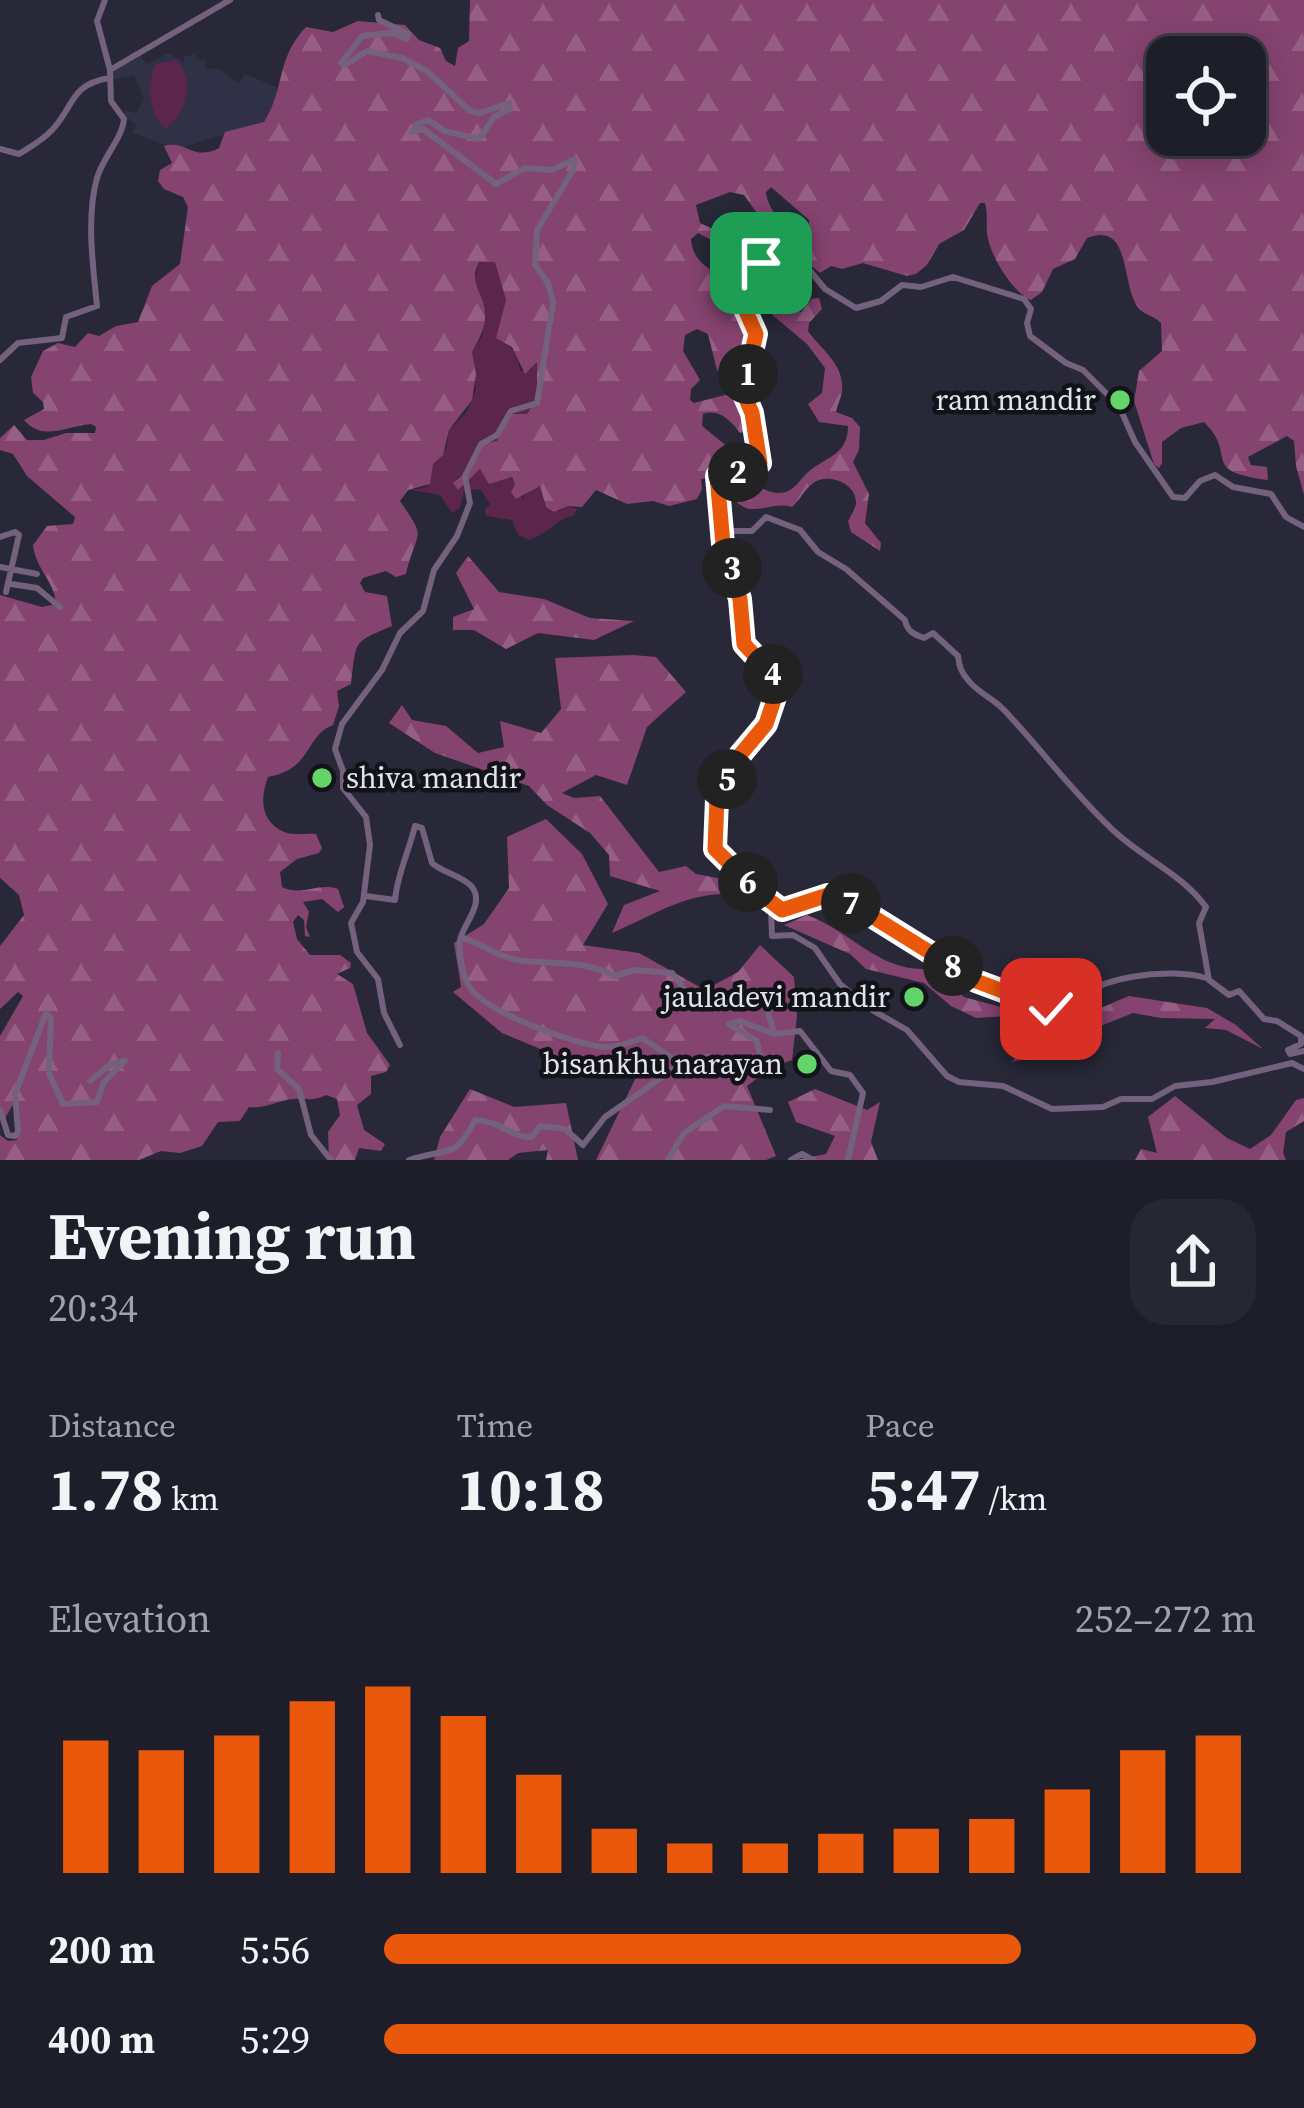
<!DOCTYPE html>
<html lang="en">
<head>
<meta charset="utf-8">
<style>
	body { margin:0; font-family:"Source Serif 4",serif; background:#262733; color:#f1f3f6; height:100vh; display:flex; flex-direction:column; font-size:45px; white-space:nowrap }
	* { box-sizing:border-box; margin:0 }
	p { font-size:39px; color:#a1a2a9 }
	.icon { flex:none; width:66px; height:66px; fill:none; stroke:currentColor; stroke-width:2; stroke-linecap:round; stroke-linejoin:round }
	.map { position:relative; height:1160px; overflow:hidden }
	.drawer { display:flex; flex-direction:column; background:#1e1e2b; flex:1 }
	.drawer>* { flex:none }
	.tools { position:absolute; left:1146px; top:36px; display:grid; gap:24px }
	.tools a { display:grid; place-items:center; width:120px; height:120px; border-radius:24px; background:#1e1e2b; box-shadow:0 6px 30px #0003,0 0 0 3px #3c3c47; font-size:60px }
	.pin { position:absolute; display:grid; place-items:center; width:102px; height:102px; color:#fff; margin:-51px; border-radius:24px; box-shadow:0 6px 18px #0006 }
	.km { position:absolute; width:60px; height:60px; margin:-30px; border-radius:50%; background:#222; color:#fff; font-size:33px; line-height:60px; text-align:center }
	.round { display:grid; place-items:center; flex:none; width:126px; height:126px; border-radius:36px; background:#262733 }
	.headline { display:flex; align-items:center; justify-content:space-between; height:204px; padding:0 48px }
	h1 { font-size:66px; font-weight:700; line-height:90px }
	.stats { display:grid; grid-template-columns:repeat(3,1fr); gap:18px; height:204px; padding:12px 48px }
	.stats div { display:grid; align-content:center }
	.stats b { font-size:60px; font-weight:700 }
	.stats small { font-size:33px; font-weight:400 }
	.stats p { font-size:33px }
	.chart { height:336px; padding:24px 48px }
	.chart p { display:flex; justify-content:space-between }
	.chart svg { width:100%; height:216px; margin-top:12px; stroke:#ea580c; stroke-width:6 }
	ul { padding:0 48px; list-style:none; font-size:39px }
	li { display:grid; grid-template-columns:192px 144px 1fr; align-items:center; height:90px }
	li i { height:30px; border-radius:15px; background:#ea580c }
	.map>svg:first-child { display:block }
	.built { fill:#303047 }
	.grass { fill:#5c254b }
	.forest { fill:url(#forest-firs); fill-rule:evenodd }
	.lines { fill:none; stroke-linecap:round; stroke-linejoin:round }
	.minor { stroke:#73617d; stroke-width:6 }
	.route-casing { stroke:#fff; stroke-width:24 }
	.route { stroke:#ea580c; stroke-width:15 }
	.poi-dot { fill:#63d468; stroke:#121219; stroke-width:4.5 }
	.labels { text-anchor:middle; stroke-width:9; stroke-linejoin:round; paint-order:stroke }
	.poi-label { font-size:30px; fill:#e3e3ef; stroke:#121219; text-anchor:end }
</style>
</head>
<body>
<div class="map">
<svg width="1304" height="1160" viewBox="0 0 1304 1160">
	<defs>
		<pattern id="forest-firs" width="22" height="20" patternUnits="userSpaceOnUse" patternTransform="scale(3)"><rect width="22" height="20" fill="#854370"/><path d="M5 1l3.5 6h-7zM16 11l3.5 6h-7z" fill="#965e85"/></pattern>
	</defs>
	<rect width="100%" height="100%" fill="#282839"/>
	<!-- built -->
	<path class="built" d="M169 53 184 63V57L195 54 198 60 206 59 205 68 219 69 238 83 245 74 277 87 274 110 264 122 184 147 165 145 133 133 136 125 124 116 125 110 136 113 144 99 134 75 111 80V73L141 56 146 64Z"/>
	<!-- grass -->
	<path class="grass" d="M176 60C196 80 187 113 166 128 148 116 146 82 156 64Z
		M495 261 506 300 508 344 515 353 521 371 531 370 532 362 538 364 537 398 527 414H510L497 442 482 444 467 471 455 480 470 477 478 469 500 481 510 476 522 498 534 487 540 486 545 505 559 511 568 506 577 509 574 515C555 520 548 534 529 540L518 535 512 520 486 516 485 510 490 504 480 489 464 491 460 508 452 513 440 495 411 490 427 487 433 464 446 449 449 430 466 413 476 389 472 352 482 336 485 313 474 284 479 262Z"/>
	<!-- forest -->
	<path class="forest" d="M470 0H1304V495L1296 466 1294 441 1287 436 1248 457 1251 465 1267 467 1268 480C1198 471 1239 456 1204 422L1181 428 1162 442V463L1159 468 1154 464 1134 401 1139 371 1162 351 1161 323C1154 315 1144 316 1137 306 1121 282 1131 221 1087 238L1075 259 1053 269 1042 292 1031 300C1012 292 989 254 987 233 986 222 988 214 985 203H980L964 230 939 244 927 265 916 274 907 276 863 263 842 269 831 266 820 273 809 264V220L771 187 766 192C767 208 783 220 780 236H773L744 195 730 192 696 205 700 223 726 235 729 244 721 245 698 233 691 239C693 266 714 269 731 284 736 320 774 340 724 375L717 370 708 334 697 329 685 335 683 351 700 380 691 389 690 400 694 403 729 394 735 397 747 431 740 433C731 421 719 408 703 414L702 426 739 456 750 482C761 488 773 496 786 492 795 489 800 480 807 473 826 456 848 456 848 426L819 422 808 404 822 393 825 368 807 344 770 313 764 300 775 298 801 312 812 299 819 298 822 309 809 323 808 331C821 350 845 364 842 392 841 399 837 405 836 412L852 418 860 427 859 450 853 462 869 494 865 523 881 543 880 551 851 532 848 521C849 520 856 506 856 504 857 482 826 472 812 484 804 490 800 500 792 507 774 501 757 515 742 506 724 495 724 475 701 479L702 489 697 499 669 506 653 501 627 504 596 490 582 507 568 506 554 512 546 507 540 486 516 499 511 492 515 485 512 477 489 484 480 469 458 490 453 483 467 471 482 444 497 441 510 414H527L537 398V362L525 374 512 347 496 338 506 300 495 262H479C468 284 483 291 485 312 486 328 479 339 472 352L476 374 472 400 449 430 443 455 433 464 430 484 408 490 400 501C428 542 417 527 406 574L396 577 386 571 363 578 360 583 365 592 387 596 392 626C352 643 357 639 351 684L337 691 339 706 333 725C305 735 313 769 268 777 260 798 260 821 284 832 294 836 307 833 316 834L322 848 319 853 297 859 280 872 282 887C302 897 318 882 338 889L344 907 338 912 322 899 303 902 309 912 306 927 310 937 305 936 304 920 298 915 293 922 297 939 310 955H340L351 963 350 968 337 974 353 984 367 1033 390 1065 386 1072 371 1076V1094L357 1105 364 1130 385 1144 381 1151 359 1148 355 1160H329L328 1132 340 1115 337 1099 326 1095C311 1102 308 1098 294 1099 277 1100 267 1109 249 1107L240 1121 218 1122 202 1146 180 1153 161 1151 139 1160H0V1135L8 1141 17 1140 14 1103 5 1118 0 1116V1036L23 996 18 992 0 1009V946L24 915 19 895 0 878V595L42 607 56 604C55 582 35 568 33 545L47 526 73 524 75 517 27 476 13 454 0 450V438L14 425 27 440H44L66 433H95L96 427 91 424C66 426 43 442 24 420L44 409 43 402 33 393 31 377 43 351 58 343 75 347 88 333 99 336 116 326 138 322 152 286 180 264 188 207 183 197 164 189 158 181 160 170 172 163 164 146C186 139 193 162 219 148L225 132 264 122C285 89 276 58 306 27L333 32 358 21 405 25 419 40 440 48 446 61 455 66 458 48 469 41ZM1167 57H1245V135H1167Z
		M468 556 499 592 544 599 590 618 634 621 594 640 538 633 506 649 474 630H453V617L474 609 456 573Z
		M633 655 656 657 686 692 647 727 627 785 596 775 562 793 574 798 600 796 659 872 686 866 696 874 733 881 739 895C691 889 655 915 612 933L624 905 660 891 610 876 609 855 590 833 547 805 529 786 435 753 389 723 402 705 412 720 446 726 478 753 504 747 500 721 541 733 561 709 555 658Z
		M546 819 582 854 608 904 583 945 639 953 705 990 738 972 760 945 794 977 797 1016 792 1060 772 1067 747 1086 776 1156 766 1160H596L640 1069 600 1074 502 1033 453 992 461 987 454 943 484 924 509 888 507 837Z
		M807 915C855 933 878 973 933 969L964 997 1048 1020 1084 1015 1129 996 1207 1008 1236 1025 1263 1049 1226 1030 1205 1028 1215 1019 1161 1018 1133 1013 1078 1035 1045 1039 1032 1056 1012 1062 1038 1030 1008 1016 976 1018 951 1006 924 983 866 969 850 954 784 925Z
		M470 1089 514 1107 566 1103 578 1160H546L548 1150 518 1153 508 1160H434L440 1137Z
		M815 1089 867 1110 880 1102 871 1142 878 1160H796L826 1154 835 1136 796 1122 788 1102Z
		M1175 1096 1227 1138 1250 1149 1271 1135 1296 1100 1304 1098V1121L1286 1132 1283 1153 1286 1160H1135L1141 1149 1157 1153 1148 1117Z"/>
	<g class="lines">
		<!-- minor -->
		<path class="minor" d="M378 15 379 20 408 34 407 39 392 33 362 36 341 63 345 65 367 51 402 58 428 72 470 111 480 113 509 103 510 109 494 117 479 139 444 131 429 120 417 124 412 132 423 129 496 184 525 168 552 170 575 159 573 170 537 230 535 265 548 283 553 303 537 403 511 411 497 435 481 444 465 476 470 503 457 536 434 570 423 611 400 633 382 670 342 724 335 749 343 771V788L366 817 370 845 363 902 351 923 357 952 378 979 384 1013 400 1045
			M110 70 230 0
			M0 149 19 154C30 147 43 140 52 130 75 106 69 85 109 78
			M0 360 18 343 62 338 66 317 97 306C93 265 86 218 97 178 103 157 122 139 124 119L111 101 110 70 97 21 105 0
			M1304 527 1286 517 1271 494 1233 487 1215 475 1200 481 1185 498 1173 497 1135 442 1119 406 1083 370 1066 363 1030 336 1027 323 1031 309 1024 299 953 277 921 287 902 285 881 301 856 308 825 289 788 244 771 251 746 283 743 295 745 309 756 334 743 392 752 413 760 463 747 473 723 469 717 476 723 544 740 599 744 644 772 674 776 694 766 724 740 755 717 799 715 849 771 909 772 936 793 935 815 948 840 984 872 1010 907 1030 947 1076 959 1082 1003 1086 1052 1109 1103 1107 1121 1099H1152L1175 1086 1212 1082 1292 1063 1304 1069
			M0 537 15 532 19 535 6 592
			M723 544 728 531H752L766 517 800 530 818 552 846 569 905 620C907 631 913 634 924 638L933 633 958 656C959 666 961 672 968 680 978 693 993 698 1004 710 1042 750 1073 793 1114 831 1144 859 1182 874 1206 907L1199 923 1209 980 1229 995 1239 991 1264 1019 1277 1021 1301 1036V1044L1288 1050 1290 1054 1304 1051
			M0 567 37 574
			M11 584 37 588 60 607
			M776 694 794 688
			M366 896 395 900C397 875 409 851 415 826L422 828 432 863C443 873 463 876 472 887 485 904 463 924 460 940 458 951 463 977 469 986 484 1012 576 1045 605 1047 618 1048 630 1042 642 1038L681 1064
			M768 899 788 911 828 895 841 897 976 981 1051 1008 1069 1007C1091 976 1171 967 1206 978
			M463 938C480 942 497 957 517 960 550 965 583 959 614 976L635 970 672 973 689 995 707 1006 741 998 765 1001 774 1034
			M278 1053 277 1069 299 1089 311 1135 331 1160
			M0 1110 8 1135 15 1136 18 1132 15 1094 46 1013 51 1019 49 1073 63 1104 97 1102 104 1082 125 1061 111 1064 90 1081
			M409 1160C449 1147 455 1160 475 1120 501 1121 512 1138 532 1137L540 1126 565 1129 583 1145 605 1117 681 1064 705 1057 744 1070 762 1067 757 1041 729 1024 740 1021 774 1034 800 1031 831 1071 850 1075 863 1093 848 1160
			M668 1160 684 1133 724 1106 770 1110
			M791 1160 802 1154 813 1160"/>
	</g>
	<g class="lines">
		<defs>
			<path id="route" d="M761 263 743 295 745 309 756 334 743 392 752 413 760 463 747 473 723 469 717 476 723 544 740 599 744 644 772 674 776 694 766 724 740 755 717 799 715 849 757 891 782 910 828 895 841 897 976 981 1051 1009"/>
		</defs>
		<!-- route casing -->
		<use href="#route" class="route-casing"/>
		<!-- route -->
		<use href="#route" class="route"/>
	</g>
	<!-- markers -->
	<g class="poi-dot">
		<circle cx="1120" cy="400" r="12"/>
		<circle cx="322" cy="778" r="12"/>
		<circle cx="914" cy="997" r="12"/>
		<circle cx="807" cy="1064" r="12"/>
	</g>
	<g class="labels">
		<!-- poi labels -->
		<g class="poi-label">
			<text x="1096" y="410">ram mandir</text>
			<text x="346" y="788" text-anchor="start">shiva mandir</text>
			<text x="890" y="1007">jauladevi mandir</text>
			<text x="783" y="1074">bisankhu narayan</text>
		</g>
	</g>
</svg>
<div class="tools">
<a><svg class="icon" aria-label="locate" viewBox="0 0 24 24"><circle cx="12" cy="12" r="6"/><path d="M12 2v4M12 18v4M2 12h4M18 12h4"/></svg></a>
</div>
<div class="pin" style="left:761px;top:263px;background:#1e9e55"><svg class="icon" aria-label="arrive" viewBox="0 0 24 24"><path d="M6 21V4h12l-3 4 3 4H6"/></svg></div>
<div class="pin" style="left:1051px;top:1009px;background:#d93025"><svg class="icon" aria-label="check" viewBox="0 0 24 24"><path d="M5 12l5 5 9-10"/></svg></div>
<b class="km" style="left:748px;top:374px">1</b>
<b class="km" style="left:738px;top:472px">2</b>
<b class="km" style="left:732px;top:568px">3</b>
<b class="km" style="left:773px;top:674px">4</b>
<b class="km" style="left:727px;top:779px">5</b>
<b class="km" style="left:748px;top:882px">6</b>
<b class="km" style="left:851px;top:903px">7</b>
<b class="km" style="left:953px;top:966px">8</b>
</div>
<section class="drawer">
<div class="headline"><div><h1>Evening run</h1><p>20:34</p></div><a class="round"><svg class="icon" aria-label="share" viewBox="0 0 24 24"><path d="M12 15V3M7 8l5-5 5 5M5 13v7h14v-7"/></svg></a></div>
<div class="stats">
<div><p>Distance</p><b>1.78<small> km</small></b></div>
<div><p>Time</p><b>10:18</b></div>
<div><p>Pace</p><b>5:47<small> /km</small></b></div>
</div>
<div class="chart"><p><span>Elevation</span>252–272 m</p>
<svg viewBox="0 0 160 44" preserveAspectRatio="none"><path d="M5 44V17M15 44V19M25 44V16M35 44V9M45 44V6M55 44V12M65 44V24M75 44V35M85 44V38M95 44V38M105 44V36M115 44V35M125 44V33M135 44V27M145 44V19M155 44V16"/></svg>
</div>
<ul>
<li><b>200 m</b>5:56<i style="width:73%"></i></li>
<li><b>400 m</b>5:29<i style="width:100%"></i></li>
</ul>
</section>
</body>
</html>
